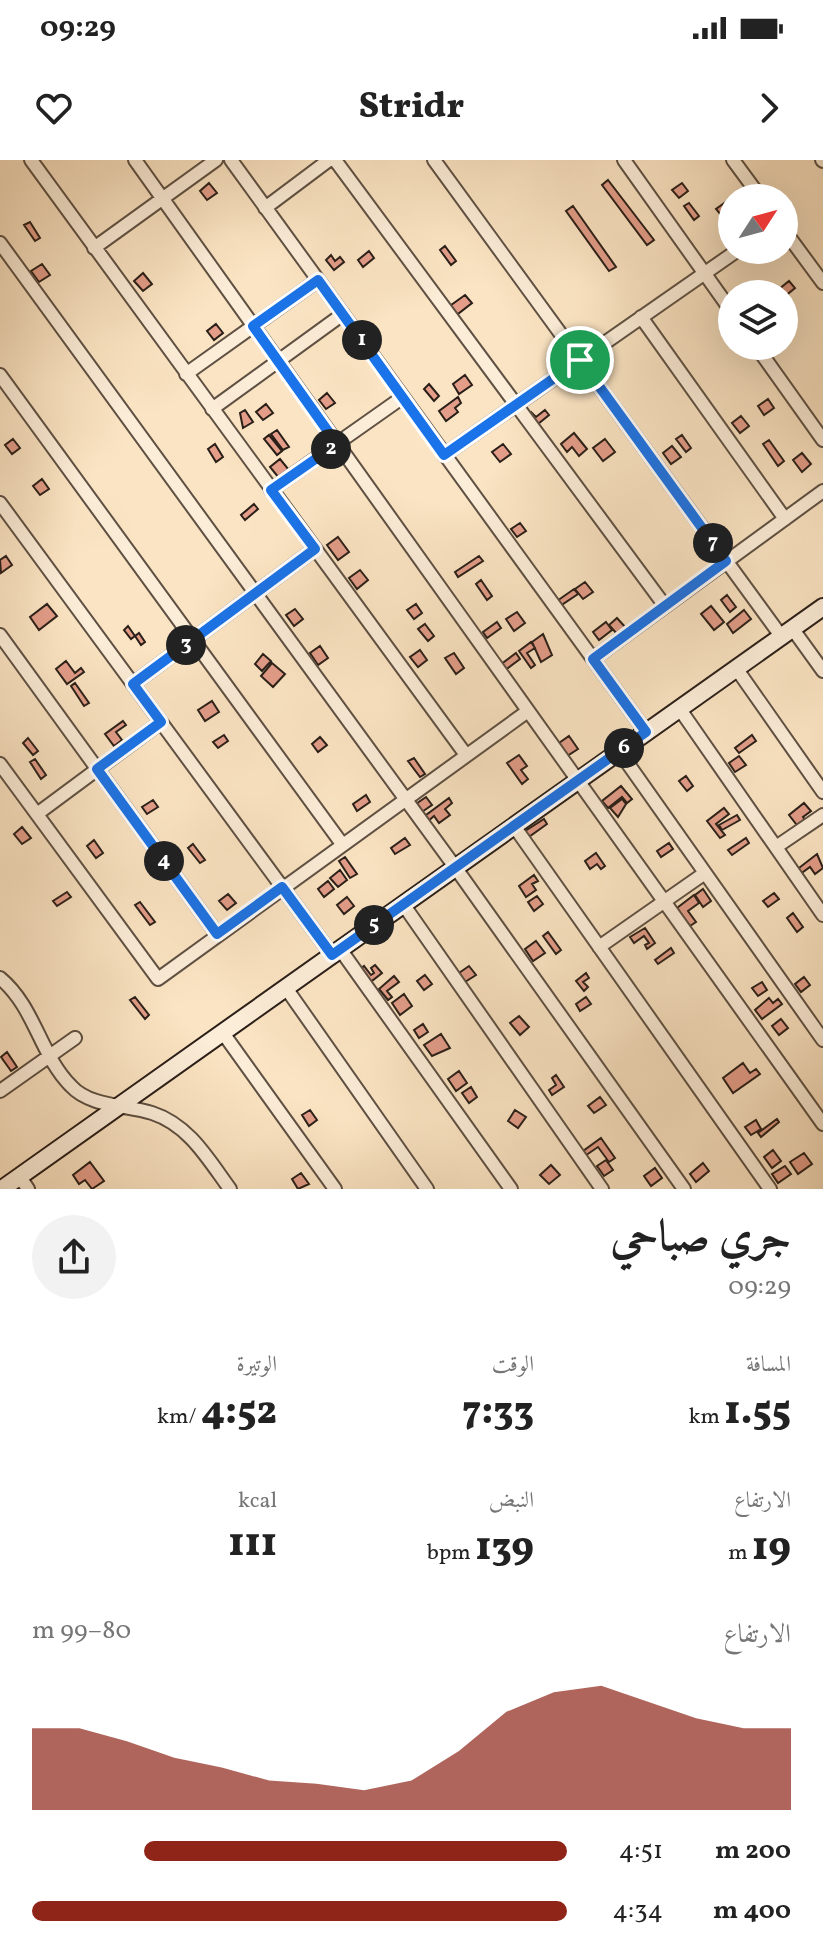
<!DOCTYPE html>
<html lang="ar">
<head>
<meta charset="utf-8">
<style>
	body { margin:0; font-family:Vollkorn,Amiri,serif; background:#f2f2f2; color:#222; direction:rtl; height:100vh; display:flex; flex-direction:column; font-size:30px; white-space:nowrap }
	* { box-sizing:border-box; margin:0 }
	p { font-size:26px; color:#767676 }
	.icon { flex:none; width:44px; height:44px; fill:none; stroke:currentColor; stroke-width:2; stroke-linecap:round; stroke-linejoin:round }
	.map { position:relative; height:1029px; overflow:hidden; direction:ltr }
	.panel { display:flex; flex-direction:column; background:#fff; flex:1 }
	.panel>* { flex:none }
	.needle { width:52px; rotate:54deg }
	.fabs { position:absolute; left:718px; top:24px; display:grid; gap:16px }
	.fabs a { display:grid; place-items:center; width:80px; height:80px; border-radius:50%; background:#fff; box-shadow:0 8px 32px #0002; font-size:40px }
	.pin { position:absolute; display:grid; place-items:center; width:68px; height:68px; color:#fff; margin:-34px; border:4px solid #fff; border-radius:50%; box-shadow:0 2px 8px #0007 }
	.km { position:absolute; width:40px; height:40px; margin:-20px; border-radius:50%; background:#222; color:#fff; font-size:22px; line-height:40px; text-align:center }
	.round { display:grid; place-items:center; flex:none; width:84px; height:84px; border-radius:42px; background:#f2f2f2 }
	.overview { display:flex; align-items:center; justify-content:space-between; height:136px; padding:0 32px }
	h1 { font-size:44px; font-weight:800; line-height:60px }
	.figures { display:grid; grid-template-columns:repeat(3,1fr); gap:12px; height:136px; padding:8px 32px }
	.figures div { display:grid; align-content:center }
	.figures b { font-size:40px; font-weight:800 }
	.figures small { font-size:22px; font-weight:400 }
	.figures p { font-size:22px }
	.chart { height:224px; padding:16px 32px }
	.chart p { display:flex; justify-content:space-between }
	.chart svg { width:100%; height:144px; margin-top:8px; fill:#8f2418; opacity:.7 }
	ul { padding:0 32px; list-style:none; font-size:26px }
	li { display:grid; grid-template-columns:128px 96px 1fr; align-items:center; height:60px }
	li i { height:20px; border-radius:10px; background:#8f2418 }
	.status { display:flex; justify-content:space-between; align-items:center; height:56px; padding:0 40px; background:#fff; direction:ltr }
	.status svg { height:22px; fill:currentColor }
	header { display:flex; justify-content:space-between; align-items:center; height:104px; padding:0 32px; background:#fff; font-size:36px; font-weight:800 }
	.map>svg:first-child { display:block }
	.building { fill:#e39d89; stroke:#2a1f18; stroke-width:2 }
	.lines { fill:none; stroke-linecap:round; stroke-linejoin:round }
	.street-casing { stroke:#5e5043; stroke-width:16 }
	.secondary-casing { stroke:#2a1f18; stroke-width:20 }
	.street { stroke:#fcedd8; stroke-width:12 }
	.secondary { stroke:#fcedd8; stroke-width:16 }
	.route-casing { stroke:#fff; stroke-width:16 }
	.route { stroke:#1a73e8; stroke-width:10 }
</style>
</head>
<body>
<div class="status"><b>09:29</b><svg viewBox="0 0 49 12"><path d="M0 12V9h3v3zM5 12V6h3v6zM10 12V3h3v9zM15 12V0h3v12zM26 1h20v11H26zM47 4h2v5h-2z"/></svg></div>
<header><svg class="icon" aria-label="forward" viewBox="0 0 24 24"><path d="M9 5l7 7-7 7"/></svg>Stridr<svg class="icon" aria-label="heart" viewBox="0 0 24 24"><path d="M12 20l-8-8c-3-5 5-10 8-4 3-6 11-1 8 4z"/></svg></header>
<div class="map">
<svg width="823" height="1029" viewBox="0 0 823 1029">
	<rect width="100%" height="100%" fill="#fbe4c3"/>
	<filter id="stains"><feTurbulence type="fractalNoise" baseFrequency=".0025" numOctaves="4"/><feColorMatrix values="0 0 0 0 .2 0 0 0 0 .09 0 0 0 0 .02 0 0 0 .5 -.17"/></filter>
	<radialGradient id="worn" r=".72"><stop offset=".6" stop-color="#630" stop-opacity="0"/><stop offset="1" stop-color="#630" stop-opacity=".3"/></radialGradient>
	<!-- building -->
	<path class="building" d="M608 20 654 80 647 85 602 25Z
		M209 23 217 33 207 40 200 31Z
		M682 23 688 31 679 38 672 30Z
		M727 41 732 55 725 60 716 49Z
		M689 43 699 56 694 60 684 46Z
		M573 46 616 107 609 111 566 51Z
		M30 62 40 78 35 81 24 65Z
		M445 86 456 101 451 105 440 90Z
		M369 91 374 98 363 107 358 100Z
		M331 95 335 101 340 97 344 102 334 110 326 100Z
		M42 104 50 115 39 122 31 111Z
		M143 113 152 124 143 131 134 121Z
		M789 121 795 128 784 137 778 130Z
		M465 135 472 143 454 157 447 148Z
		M216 164 223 173 214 180 207 171Z
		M465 215 472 225 459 234 453 224Z
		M429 224 439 236 434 241 424 229Z
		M327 233 335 243 326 249 319 240Z
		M458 237 461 243 455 248 458 252 446 261 439 251Z
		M768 239 774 248 764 255 758 246Z
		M266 244 273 253 263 260 256 252Z
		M245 250 253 262 243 268 240 253Z
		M545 250 549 255 538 264 525 256 531 252 536 257Z
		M741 256 749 266 740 273 732 263Z
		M277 270 289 287 283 290 271 274Z
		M574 273 587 289 579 296 572 287 567 292 561 284Z
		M269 275 282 291 277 295 264 279Z
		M682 275 691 288 686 292 676 279Z
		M13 279 20 288 12 294 5 285Z
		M605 279 615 292 603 301 593 288Z
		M769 280 784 301 778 306 763 284Z
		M215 284 223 297 216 302 208 289Z
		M503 284 511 294 500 302 492 292Z
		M672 286 681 297 671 304 663 293Z
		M802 293 811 304 802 312 793 300Z
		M280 299 289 310 279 318 270 307Z
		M42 319 49 329 40 335 33 326Z
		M254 344 258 349 245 360 241 355Z
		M520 363 526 371 517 377 511 369Z
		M338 377 349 392 338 400 327 385Z
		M6 396 12 405 1 413 0 400Z
		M479 396 483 401 458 417 455 412Z
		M360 410 368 420 357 429 349 418Z
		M481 420 492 436 487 440 476 424Z
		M585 422 593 432 583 439 575 429Z
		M574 429 578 434 560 446 557 441Z
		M727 435 736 447 730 452 721 440Z
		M47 444 57 456 39 470 30 457Z
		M416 444 422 453 414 459 407 450Z
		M711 446 724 462 714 470 701 454Z
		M295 449 303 459 294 466 286 455Z
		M744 450 751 459 733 473 727 464Z
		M517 452 525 463 514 471 506 459Z
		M617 458 626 468 618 475 609 465Z
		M497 462 501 468 487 478 483 472Z
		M606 462 612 470 599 480 593 472Z
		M425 464 434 476 428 481 418 469Z
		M128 466 135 476 139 473 145 482 141 485 135 476 131 479 124 470Z
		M543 474 552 495 541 502 532 482Z
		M531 482 535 488 527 493 535 505 531 508 519 491Z
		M320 486 328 498 318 505 310 493Z
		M420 490 427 500 418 507 410 497Z
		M454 493 464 508 456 514 445 498Z
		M516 493 520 499 504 511 500 505Z
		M263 494 271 501 262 511 255 504Z
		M66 501 75 513 81 508 84 512 67 524 56 509Z
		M272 503 285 514 273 527 261 516Z
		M75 523 89 543 84 546 71 526Z
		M212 541 219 552 205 561 198 550Z
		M123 561 126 565 116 572 122 580 114 586 105 574Z
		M224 575 228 581 218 588 213 582Z
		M752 575 756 581 739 593 735 588Z
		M569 576 578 589 567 596 559 583Z
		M320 577 327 585 318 592 312 584Z
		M28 578 38 591 33 595 23 583Z
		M519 595 527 606 521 610 528 619 522 624 507 603Z
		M739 596 746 605 735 612 729 603Z
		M414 598 425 614 420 617 408 601Z
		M35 599 46 615 41 619 30 602Z
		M686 616 693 626 687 631 679 621Z
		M621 626 632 639 627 643 622 637 608 648 602 641Z
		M366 635 370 642 357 651 353 644Z
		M426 637 432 645 419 654 413 646Z
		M449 638 452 643 445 649 450 655 439 663 434 656 426 663 422 658Z
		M622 639 626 644 618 657 610 648Z
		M153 640 158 647 147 654 142 647Z
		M804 643 811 651 803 657 807 663 800 669 789 655Z
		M724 648 729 654 716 664 725 675 720 678 707 661Z
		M737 655 740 660 722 670 719 665Z
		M544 659 547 664 526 679 522 673Z
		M22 667 31 678 22 684 14 674Z
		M405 678 410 685 395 694 391 688Z
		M746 678 749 683 732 695 728 690Z
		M94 680 103 693 96 698 87 686Z
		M669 683 673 689 661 697 657 691Z
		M193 684 205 700 200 703 188 688Z
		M596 693 605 706 601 709 597 704 590 709 585 701Z
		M817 694 823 708 815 714 810 707 799 715 795 711Z
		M345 697 357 714 350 718 339 701Z
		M340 710 347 720 338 727 330 718Z
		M534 715 538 721 532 724 536 730 526 737 519 726Z
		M328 721 334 729 324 737 318 729Z
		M703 729 711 741 703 747 695 735Z
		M67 732 71 737 57 746 53 741Z
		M774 733 779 739 768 747 763 741Z
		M228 734 236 743 227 750 219 741Z
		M694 735 699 743 688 751 696 762 690 766 677 748Z
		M537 736 543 744 534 751 528 742Z
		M347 737 354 746 344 754 337 745Z
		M140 742 155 762 150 765 135 745Z
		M793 753 803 767 797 772 787 758Z
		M645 768 655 783 647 789 645 785 649 783 644 776 634 783 630 777Z
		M548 772 561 790 556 794 543 776Z
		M536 781 545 793 533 801 525 789Z
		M671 788 674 793 658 804 655 800Z
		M375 805 382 813 368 824 358 811 364 806 371 815 374 813 371 808Z
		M469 806 476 815 465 822 459 813Z
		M586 813 589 818 583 822 588 827 584 831 576 821Z
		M425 815 432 824 424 830 417 821Z
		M394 816 399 822 387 831 392 837 388 840 379 829Z
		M804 817 810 825 801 832 795 824Z
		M762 822 767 830 758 836 752 828Z
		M404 834 412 846 400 855 392 843Z
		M135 837 149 855 145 859 130 840Z
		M586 837 591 844 580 851 576 844Z
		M769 838 773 843 778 839 782 844 762 859 755 850Z
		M519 856 529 867 520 875 510 863Z
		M781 859 788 868 779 875 772 866Z
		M423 864 428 872 419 878 414 870Z
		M441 874 450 888 432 896 424 885Z
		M7 892 17 907 11 911 1 897Z
		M743 903 750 913 756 909 760 914 733 933 723 918Z
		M459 911 467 923 456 931 448 919Z
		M556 915 564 927 552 935 549 930 556 925 552 918Z
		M471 927 477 937 469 943 462 933Z
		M600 937 606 945 594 953 588 946Z
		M310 950 317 960 309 966 302 955Z
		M515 950 526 957 518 968 508 961Z
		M777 959 779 962 761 977 758 973Z
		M756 960 761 969 751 975 745 967Z
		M601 978 615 998 609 1002 598 987 582 998 579 994Z
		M773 990 781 1001 772 1008 764 997Z
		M804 993 812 1004 798 1014 790 1002Z
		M606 1000 613 1010 604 1016 597 1006Z
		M90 1002 104 1021 92 1029 85 1020 79 1024 73 1015Z
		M703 1003 709 1011 696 1022 690 1014Z
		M551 1005 560 1015 549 1024 540 1015Z
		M785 1006 791 1014 778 1023 772 1014Z
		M655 1008 662 1018 651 1026 644 1016Z
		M301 1013 309 1024 298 1029 292 1019Z"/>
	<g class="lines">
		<defs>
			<path id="street" d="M31 0 466 595
				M135 0 823 964
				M231 0 646 572
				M335 0 665 446
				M434 0 781 476
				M624 0 732 152
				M733 0 761 38
				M822 0 823 1
				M265 48 329 0
				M784 70 823 123
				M0 83 455 707 684 1029
				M94 88 216 0
				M641 157 785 359
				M756 186 823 280
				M186 214 318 120
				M0 215 342 684
				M212 249 343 154
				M444 295 738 90
				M271 330 403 237
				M0 343 332 795
				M792 468 823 511
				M0 475 217 774
				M593 499 823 331
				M736 508 823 632
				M133 524 315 389
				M679 548 823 755
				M619 591 823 880
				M0 604 158 819 528 551
				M37 654 161 562
				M514 666 770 1029
				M776 687 823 655
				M403 744 602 1029
				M599 787 705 713
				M340 789 511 1029
				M0 818C35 847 40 895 71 926 90 947 127 945 152 953 189 965 208 999 230 1029
				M286 828 427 1029
				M223 873 335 1029
				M0 931 75 878
				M20 1017 28 1029"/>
			<path id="secondary" d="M2 1029 823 447"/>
		</defs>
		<!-- street casing -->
		<use href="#street" class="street-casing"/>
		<!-- secondary casing -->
		<use href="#secondary" class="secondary-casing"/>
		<!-- street -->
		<use href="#street" class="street"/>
		<!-- secondary -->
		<use href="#secondary" class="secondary"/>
	</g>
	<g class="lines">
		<defs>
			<path id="route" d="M318 120 444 295 580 200 726 401 593 499 646 572 332 795 282 727 217 774 97 609 161 562 133 524 315 389 271 330 337 284 253 166Z"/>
		</defs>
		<!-- route casing -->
		<use href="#route" class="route-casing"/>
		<!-- route -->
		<use href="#route" class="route"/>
	</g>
	<rect width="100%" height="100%" filter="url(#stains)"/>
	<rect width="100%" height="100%" fill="url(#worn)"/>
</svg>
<div class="fabs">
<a><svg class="needle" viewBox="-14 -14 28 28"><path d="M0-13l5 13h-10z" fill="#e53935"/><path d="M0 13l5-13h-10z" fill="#767676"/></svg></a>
<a><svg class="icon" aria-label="layers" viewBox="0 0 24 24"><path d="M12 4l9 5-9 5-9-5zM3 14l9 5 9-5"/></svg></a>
</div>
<div class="pin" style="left:580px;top:200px;background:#1e9e55"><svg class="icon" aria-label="arrive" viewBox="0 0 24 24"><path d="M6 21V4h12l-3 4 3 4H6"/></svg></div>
<b class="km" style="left:362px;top:180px">1</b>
<b class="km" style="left:331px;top:289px">2</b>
<b class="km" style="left:186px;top:485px">3</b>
<b class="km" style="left:164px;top:701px">4</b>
<b class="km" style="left:374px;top:765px">5</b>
<b class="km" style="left:624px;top:588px">6</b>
<b class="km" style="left:713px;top:383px">7</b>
</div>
<section class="panel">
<div class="overview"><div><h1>جري صباحي</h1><p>09:29</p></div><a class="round"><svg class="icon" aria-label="share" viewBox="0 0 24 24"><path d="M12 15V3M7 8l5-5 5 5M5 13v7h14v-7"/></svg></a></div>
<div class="figures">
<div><p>المسافة</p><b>1.55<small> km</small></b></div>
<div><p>الوقت</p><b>7:33</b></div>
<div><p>الوتيرة</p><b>4:52<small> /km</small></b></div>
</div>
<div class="figures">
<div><p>الارتفاع</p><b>19<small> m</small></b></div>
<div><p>النبض</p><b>139<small> bpm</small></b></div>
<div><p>kcal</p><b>111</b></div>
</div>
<div class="chart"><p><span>الارتفاع</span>80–99 m</p>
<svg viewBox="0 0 160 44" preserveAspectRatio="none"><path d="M0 44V19L10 19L20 23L30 28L40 31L50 35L60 36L70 38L80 35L90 26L100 14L110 8L120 6L130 11L140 16L150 19L160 19V44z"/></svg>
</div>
<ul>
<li><b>200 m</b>4:51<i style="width:79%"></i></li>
<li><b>400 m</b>4:34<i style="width:100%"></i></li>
</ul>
</section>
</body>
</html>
